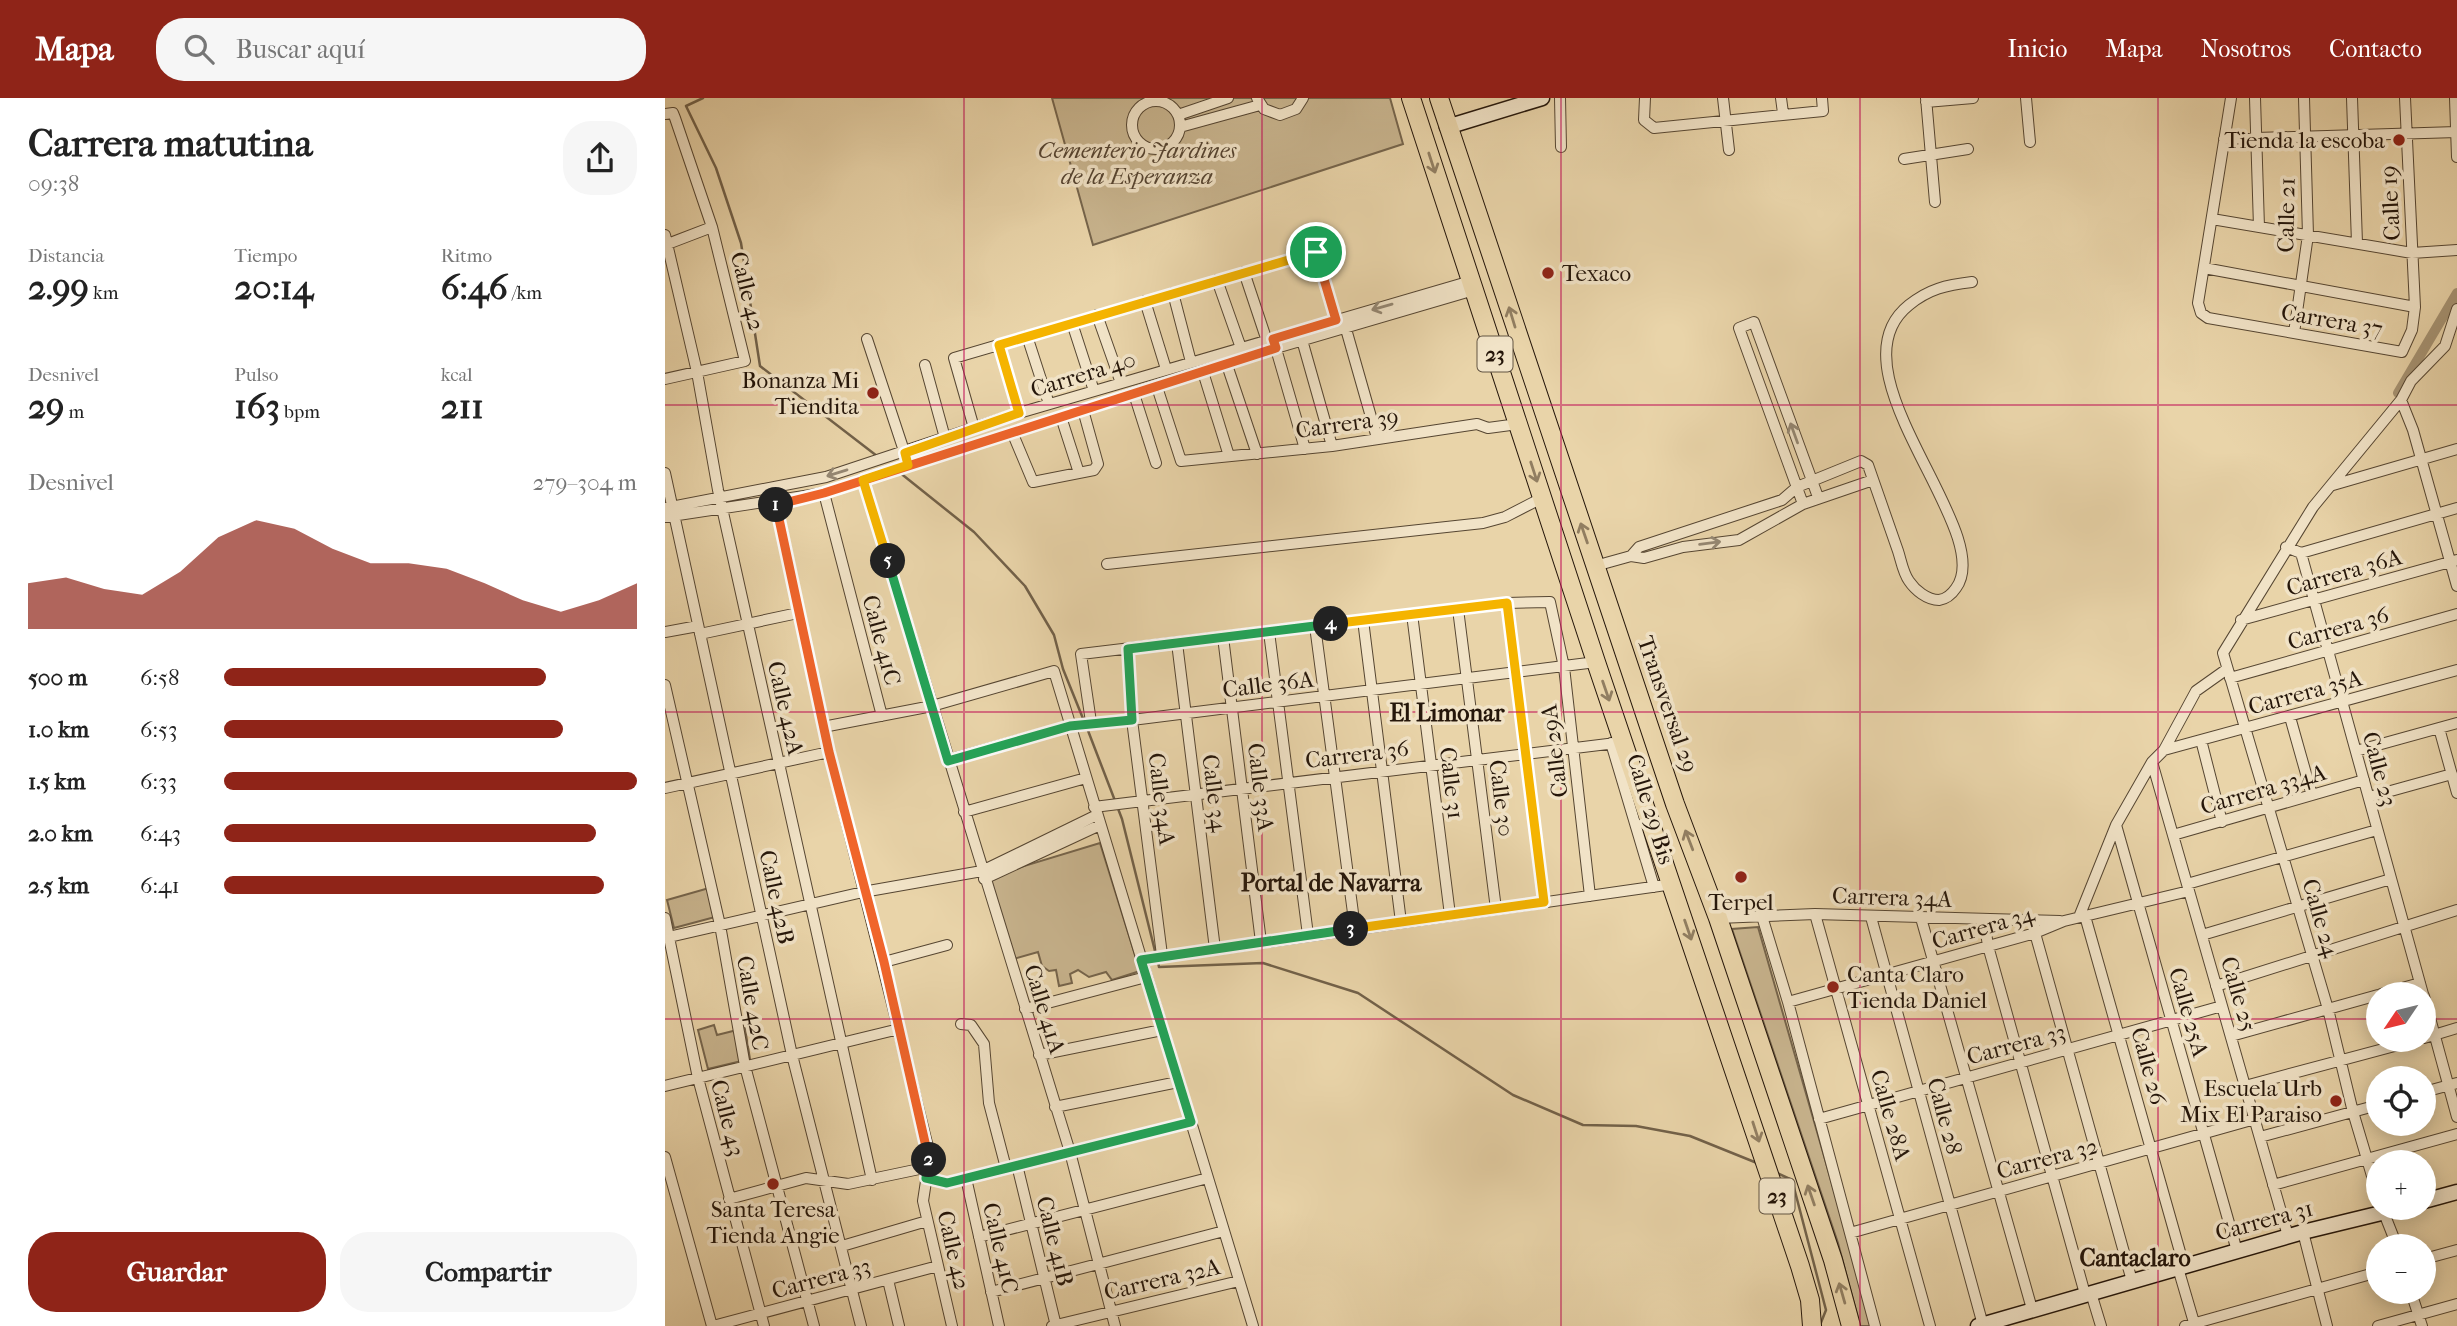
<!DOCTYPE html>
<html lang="es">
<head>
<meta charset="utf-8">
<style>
	body { margin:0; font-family:"IM FELL French Canon",serif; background:#f6f6f6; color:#222; height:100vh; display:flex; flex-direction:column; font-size:26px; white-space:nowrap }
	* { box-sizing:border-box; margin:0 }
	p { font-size:23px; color:#767676 }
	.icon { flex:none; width:38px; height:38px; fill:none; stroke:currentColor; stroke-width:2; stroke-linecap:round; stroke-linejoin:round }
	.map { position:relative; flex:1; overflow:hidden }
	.details { display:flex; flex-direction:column; background:#fff; width:665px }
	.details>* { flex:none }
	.needle { width:46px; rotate:235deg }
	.controls { position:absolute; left:1701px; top:884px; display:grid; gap:14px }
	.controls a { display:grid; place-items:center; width:70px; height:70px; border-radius:50%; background:#fff; box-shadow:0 4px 18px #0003; font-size:35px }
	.pin { position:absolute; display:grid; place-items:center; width:60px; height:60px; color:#fff; margin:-30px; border:4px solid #fff; border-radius:50%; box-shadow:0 2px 7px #0007 }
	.km { position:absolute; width:35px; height:35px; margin:-18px; border-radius:50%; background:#222; color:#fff; font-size:19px; line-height:35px; text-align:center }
	.round { display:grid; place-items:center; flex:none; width:74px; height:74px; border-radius:28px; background:#f6f6f6 }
	.summary { display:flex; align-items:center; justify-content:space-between; height:119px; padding:0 28px }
	h1 { font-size:38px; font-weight:700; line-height:52px }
	.figures { display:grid; grid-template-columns:repeat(3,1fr); gap:10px; height:119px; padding:7px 28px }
	.figures div { display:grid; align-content:center }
	.figures b { font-size:35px; font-weight:700 }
	.figures small { font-size:19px; font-weight:400 }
	.figures p { font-size:19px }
	.chart { height:196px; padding:14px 28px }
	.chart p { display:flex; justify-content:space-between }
	.chart svg { width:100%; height:126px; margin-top:7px; fill:#8f2418; opacity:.7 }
	.primary-button { display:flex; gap:14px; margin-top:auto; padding:14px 28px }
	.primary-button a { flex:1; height:80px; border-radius:28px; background:#8f2418; color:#fff; font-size:28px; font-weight:700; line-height:80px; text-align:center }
	.primary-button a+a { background:#f6f6f6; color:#222 }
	ul { padding:0 28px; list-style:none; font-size:23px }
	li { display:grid; grid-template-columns:112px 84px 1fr; align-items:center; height:52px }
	li i { height:18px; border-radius:9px; background:#8f2418 }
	header { display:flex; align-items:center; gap:42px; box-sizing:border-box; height:98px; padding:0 35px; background:#8f2418; color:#fff }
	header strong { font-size:33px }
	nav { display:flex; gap:38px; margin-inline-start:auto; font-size:24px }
	.search { width:490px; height:63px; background:#f6f6f6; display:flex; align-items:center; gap:18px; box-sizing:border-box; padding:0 24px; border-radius:28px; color:#767676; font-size:26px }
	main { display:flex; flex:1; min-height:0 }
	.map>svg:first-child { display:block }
	.green { fill:#c8b48e; stroke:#76654c; stroke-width:2 }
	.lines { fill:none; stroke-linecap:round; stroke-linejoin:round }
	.stream { stroke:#726149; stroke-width:2.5 }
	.canal { stroke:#a69373; stroke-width:10 }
	.street-casing { stroke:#564632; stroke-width:12 }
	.secondary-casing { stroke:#25160a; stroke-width:17 }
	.highway-casing { stroke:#25160a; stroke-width:20 }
	.street { stroke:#f1e3c7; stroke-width:10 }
	.secondary { stroke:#f1e3c7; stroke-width:14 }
	.highway { stroke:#e9d4a9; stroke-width:18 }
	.oneway { stroke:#917e61 }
	.oneway2 { stroke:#958772 }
	.split-1-casing { stroke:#fff; stroke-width:14 }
	.split-2-casing { stroke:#fff; stroke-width:14 }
	.split-3-casing { stroke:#fff; stroke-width:14 }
	.split-4-casing { stroke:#fff; stroke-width:14 }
	.split-5-casing { stroke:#fff; stroke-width:14 }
	.split-6-casing { stroke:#fff; stroke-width:14 }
	.split-1 { stroke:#f0652b; stroke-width:9 }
	.split-2 { stroke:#f0652b; stroke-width:9 }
	.split-3 { stroke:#22a559; stroke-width:9 }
	.split-4 { stroke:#f5b400; stroke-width:9 }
	.split-5 { stroke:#22a559; stroke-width:9 }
	.split-6 { stroke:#f5b400; stroke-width:9 }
	.grid { fill:none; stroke:#c2185b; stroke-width:2; stroke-opacity:0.55 }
	.poi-dot { fill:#8f2418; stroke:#f1e3c7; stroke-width:2.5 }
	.labels { text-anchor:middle; stroke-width:7; stroke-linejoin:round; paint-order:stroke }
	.shield { fill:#f1e3c7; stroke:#625443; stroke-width:2 }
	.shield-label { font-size:21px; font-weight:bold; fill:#25160a }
	.poi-label { font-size:23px; fill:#25160a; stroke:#f1e3c7; text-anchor:end }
	.park-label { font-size:23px; font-style:italic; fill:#564532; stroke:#f1e3c7 }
	.street-label { font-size:23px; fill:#25160a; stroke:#f1e3c7 }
	.neighbourhood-label { font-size:24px; font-weight:bold; fill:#25160a; stroke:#f1e3c7 }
</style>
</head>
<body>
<header>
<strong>Mapa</strong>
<div class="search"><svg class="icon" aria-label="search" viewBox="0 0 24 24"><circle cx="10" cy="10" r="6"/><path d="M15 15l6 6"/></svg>Buscar aquí</div>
<nav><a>Inicio</a><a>Mapa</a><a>Nosotros</a><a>Contacto</a></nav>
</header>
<main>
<section class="details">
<div class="summary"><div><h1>Carrera matutina</h1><p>09:38</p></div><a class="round"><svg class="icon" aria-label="share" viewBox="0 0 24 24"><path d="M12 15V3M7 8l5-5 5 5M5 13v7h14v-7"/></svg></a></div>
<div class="figures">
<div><p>Distancia</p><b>2.99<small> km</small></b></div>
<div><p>Tiempo</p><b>20:14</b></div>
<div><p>Ritmo</p><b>6:46<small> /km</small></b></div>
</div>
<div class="figures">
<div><p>Desnivel</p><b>29<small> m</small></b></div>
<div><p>Pulso</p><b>163<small> bpm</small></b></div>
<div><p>kcal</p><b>211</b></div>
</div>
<div class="chart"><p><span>Desnivel</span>279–304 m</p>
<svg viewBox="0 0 160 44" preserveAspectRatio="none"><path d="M0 44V28L10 26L20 30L30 32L40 24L50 12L60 6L70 9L80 16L90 21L100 21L110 23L120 28L130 34L140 38L150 34L160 28V44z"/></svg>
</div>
<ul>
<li><b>500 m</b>6:58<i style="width:78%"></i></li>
<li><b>1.0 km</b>6:53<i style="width:82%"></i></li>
<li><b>1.5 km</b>6:33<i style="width:100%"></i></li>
<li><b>2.0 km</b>6:43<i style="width:90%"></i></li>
<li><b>2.5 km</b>6:41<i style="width:92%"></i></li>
</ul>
<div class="primary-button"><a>Guardar</a><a>Compartir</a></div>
</section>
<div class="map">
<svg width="1792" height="1228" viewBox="0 0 1792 1228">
	<rect width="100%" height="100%" fill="#e9d4a9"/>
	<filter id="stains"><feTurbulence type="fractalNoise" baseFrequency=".00286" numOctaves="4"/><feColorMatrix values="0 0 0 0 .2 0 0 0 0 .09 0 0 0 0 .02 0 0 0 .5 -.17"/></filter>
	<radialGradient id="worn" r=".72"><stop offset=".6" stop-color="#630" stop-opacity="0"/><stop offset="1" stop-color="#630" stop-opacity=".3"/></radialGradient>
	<!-- green -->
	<path class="green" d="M387 0H725L738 46 428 147Z
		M435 745 475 873 447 882 441 874 424 879 413 872 405 876 407 885 394 888 391 872 384 873 377 868 373 854 345 862 320 780Z
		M44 790 50 819 9 830 2 802Z
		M1093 829 1208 1228H1195L1173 1145 1067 831Z
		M49 927 52 937 80 930 85 961 43 971 33 932Z"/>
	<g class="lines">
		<!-- stream -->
		<path class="stream" d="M38 0 21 8 51 70 76 145 95 268 212 358
			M234 374 309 434 360 488 389 537 398 571 419 623
			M422 630 457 721 491 857
			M493 864 494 869 598 865 693 895 848 997 918 1027 971 1028 1025 1038 1092 1065
			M1110 1074 1127 1082 1161 1212 1155 1227"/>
		<!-- canal -->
		<path class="canal" d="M1733 295 1792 195"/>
		<defs>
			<path id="street" d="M592 0 599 11 615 17 631 11 638 0
				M895 0 896 49
				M980 0 979 22 989 30 1158 13 1157 0
				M1058 0 1064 52
				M1116 0 1118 15
				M1261 0 1270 104
				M1361 0 1365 44
				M1566 0 1533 205 1536 215 1543 220 1737 254 1747 232 1750 209 1740 0
				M1590 0 1594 129
				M1687 0 1692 145
				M1790 0 1792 59
				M467 27a24 24 0 1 1 48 0a24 24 0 1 1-48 0Z
				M1261 4 1308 0
				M0 16 8 15 10 20 47 129 80 263 0 281
				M513 17 563 0
				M515 29 595 7
				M1559 41 1792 34
				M1239 61 1303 51
				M1547 121 1747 155 1792 152
				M0 137 32 274 53 392 207 1082
				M0 147 47 129
				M1539 170 1750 209
				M579 174 602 243
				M552 182 576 250
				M508 195 526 264
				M480 203 501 271
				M432 217 456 285
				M407 225 429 293
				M681 231 712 340
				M1629 235 1643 137 1639 0
				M362 238 384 306
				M202 241 241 359
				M637 242 667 348
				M609 244 640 351
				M334 247 354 315
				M260 267 280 340
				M562 267 592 356
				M538 274 564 358
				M492 289 516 363 667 348 812 326 823 330 853 326
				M469 296 491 365
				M1736 302 1748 332 1792 488
				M396 319 414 375
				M309 330 289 260 651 154 671 222
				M347 334 368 384 429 372 433 366 418 312
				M0 375 127 957 196 1228
				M198 382 405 1054 450 1228
				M1668 387 1792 351
				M108 391 164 654 265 1057 258 1103 287 1228
				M159 395 217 618
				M1138 406 1074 230 1089 224 1153 399
				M0 410 161 379 354 315 806 183
				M0 419 159 395 587 257 809 192
				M1621 449 1636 455 1792 410
				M1636 455 1758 896
				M966 458 974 449 1117 402 1132 389 1196 363 1203 367C1213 396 1223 424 1233 453 1236 462 1238 475 1244 483 1250 492 1262 502 1274 502 1281 501 1287 496 1291 490 1333 433 1161 273 1244 207 1264 191 1281 187 1307 184
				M442 466 818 425 840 419 877 400
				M930 468 966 458 979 460 1018 449 1074 442 1138 406 1208 382
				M842 505 879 804
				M793 511 831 811
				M747 516 785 817
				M698 522 736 824
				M1576 522 1792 462
				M650 528 690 830
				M0 534 33 528
				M604 534 643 837
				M35 536 133 515
				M558 539 596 844
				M512 545 550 851
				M463 551 467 622 497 857
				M1565 580 1792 516
				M0 587 55 827 80 968 149 1228
				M1625 619 1647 697
				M426 624 416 556 842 505 885 504 899 569 925 798
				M158 629 267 608 389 573 588 1228
				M1774 630 1792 695
				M1536 642 1557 724
				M946 645 989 789
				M1499 652 1792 572
				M1691 653 1792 625
				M283 662 405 628 467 622 931 564
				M1487 664 1623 1138
				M0 690 164 654
				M1704 699 1787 676
				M429 709 959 644
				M299 714 421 680
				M1451 727 1572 1153
				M1508 737 1699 682
				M319 781 435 727
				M1522 786 1712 732
				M1096 815 1123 904 1210 1228
				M1150 816 1265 1228
				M1420 818 1519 1168
				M1206 819 1318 1227
				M1414 819 1451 727 1487 664 1499 652 1531 593 1562 571
				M0 820 33 980 99 1228
				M1053 820 1150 816 1395 823
				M1256 820 1367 1211
				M1319 821 1323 848 1420 1196
				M1369 823 1370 835 1467 1183
				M1537 837 1726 781
				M0 840 198 794 317 773 432 717
				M476 862 1008 786
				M219 864 282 847
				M1551 888 1792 812
				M1716 896 1755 885
				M1759 898 1792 1019
				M1123 904 1370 835 1399 823 1524 793
				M360 911 481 879
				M296 926 306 927 319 946 324 1005 341 1070
				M1566 938 1713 897
				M1759 940 1792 930
				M374 957 497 932
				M0 988 234 931
				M1580 988 1752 942
				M1759 994 1792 985
				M390 1009 513 984
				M1154 1021 1557 908
				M1595 1039 1713 1007
				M0 1059 47 1228
				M352 1067 391 1228
				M261 1080 282 1085 526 1024
				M301 1080 334 1228
				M1608 1087 1792 1036
				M1713 1098 1688 1014 1663 911 1558 555 1648 409 1736 302 1746 283 1780 248 1792 211
				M64 1101 141 1080 183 1086 264 1069
				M1717 1110 1732 1148
				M1638 1134 1662 1228
				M1185 1135 1590 1021
				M314 1139 543 1080
				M177 1148 262 1123
				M1759 1161 1792 1152
				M1513 1170 1530 1228
				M223 1182 234 1228
				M326 1194 559 1133
				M1746 1194 1757 1228
				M1426 1195 1436 1228
				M48 1228 273 1168
				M387 1228 574 1183
				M1520 1228 1713 1174
				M1713 1228 1792 1206"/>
			<path id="secondary" d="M782 29 877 0
				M1759 1103 1792 1094
				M1313 1228 1638 1134 1737 1110"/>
			<path id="highway" d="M746 0 931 564 1135 1168 1145 1202 1147 1228
				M774 0 1010 706 1053 820 1168 1162 1186 1228"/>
		</defs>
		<!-- street casing -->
		<use href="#street" class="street-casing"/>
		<!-- secondary casing -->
		<use href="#secondary" class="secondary-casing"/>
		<!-- highway casing -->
		<use href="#highway" class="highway-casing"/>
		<!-- street -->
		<use href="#street" class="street"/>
		<!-- secondary -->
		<use href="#secondary" class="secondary"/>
		<!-- highway -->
		<use href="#highway" class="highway"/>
	</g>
	<!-- one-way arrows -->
	<defs><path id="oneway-shaft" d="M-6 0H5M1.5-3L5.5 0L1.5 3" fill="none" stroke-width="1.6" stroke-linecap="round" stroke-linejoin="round" transform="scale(1.75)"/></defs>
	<g class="oneway">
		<use href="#oneway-shaft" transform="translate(767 65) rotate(72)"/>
		<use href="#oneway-shaft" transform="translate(847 219) rotate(-107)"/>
		<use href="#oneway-shaft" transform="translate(869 374) rotate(72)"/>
		<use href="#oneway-shaft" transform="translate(919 435) rotate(-109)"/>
		<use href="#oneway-shaft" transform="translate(941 593) rotate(71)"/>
		<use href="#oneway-shaft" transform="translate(1024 742) rotate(-111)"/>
		<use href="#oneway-shaft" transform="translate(1023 832) rotate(71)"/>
		<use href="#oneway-shaft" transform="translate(1091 1034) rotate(72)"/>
		<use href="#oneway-shaft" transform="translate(1146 1097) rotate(-109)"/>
		<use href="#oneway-shaft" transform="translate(1177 1195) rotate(-106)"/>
	</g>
	<g class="oneway2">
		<use href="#oneway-shaft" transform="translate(717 209) rotate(164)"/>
		<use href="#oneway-shaft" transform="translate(1129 335) rotate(-110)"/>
		<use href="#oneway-shaft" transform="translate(172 375) rotate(163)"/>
		<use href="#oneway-shaft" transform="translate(1045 445) rotate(-7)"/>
	</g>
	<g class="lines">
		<defs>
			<path id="split-1" d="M111 407 159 395 611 250 608 241 671 222 651 154"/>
			<path id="split-2" d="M111 407 164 654 219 864 264 1062"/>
			<path id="split-3" d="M264 1062 261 1080 282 1085 526 1024 476 862 686 831"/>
			<path id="split-4" d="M666 526 842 505 879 804 686 831"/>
			<path id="split-5" d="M223 463 283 663 405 628 467 622 463 551 666 526"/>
			<path id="split-6" d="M223 463 198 382 243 367 240 355 354 315 334 247 651 154"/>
		</defs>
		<!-- split-1 casing -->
		<use href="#split-1" class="split-1-casing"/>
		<!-- split-2 casing -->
		<use href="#split-2" class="split-2-casing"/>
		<!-- split-3 casing -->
		<use href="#split-3" class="split-3-casing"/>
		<!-- split-4 casing -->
		<use href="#split-4" class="split-4-casing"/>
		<!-- split-5 casing -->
		<use href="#split-5" class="split-5-casing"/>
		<!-- split-6 casing -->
		<use href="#split-6" class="split-6-casing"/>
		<!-- split-1 -->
		<use href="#split-1" class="split-1"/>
		<!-- split-2 -->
		<use href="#split-2" class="split-2"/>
		<!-- split-3 -->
		<use href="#split-3" class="split-3"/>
		<!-- split-4 -->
		<use href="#split-4" class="split-4"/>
		<!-- split-5 -->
		<use href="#split-5" class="split-5"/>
		<!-- split-6 -->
		<use href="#split-6" class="split-6"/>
	</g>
	<!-- grid -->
	<path class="grid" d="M299 0V1228M597 0V1228M896 0V1228M1195 0V1228M1493 0V1228M0 307H1792M0 614H1792M0 921H1713M1759 921H1792"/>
	<!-- markers -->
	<g class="poi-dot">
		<circle cx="1734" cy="42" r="7"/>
		<circle cx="883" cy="175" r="7"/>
		<circle cx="208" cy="295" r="7"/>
		<circle cx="1076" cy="779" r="7"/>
		<circle cx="1168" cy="889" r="7"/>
		<circle cx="1671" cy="1003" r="7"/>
		<circle cx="108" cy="1086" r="7"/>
	</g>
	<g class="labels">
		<!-- shield labels -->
		<g class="shield">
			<rect x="812.5" y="238.5" width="35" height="35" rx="5"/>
			<rect x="1094.5" y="1080.5" width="35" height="35" rx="5"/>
		</g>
		<g class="shield-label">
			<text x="830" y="263">23</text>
			<text x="1112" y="1105">23</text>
		</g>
		<!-- poi labels -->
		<g class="poi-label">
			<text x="1720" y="50">Tienda la escoba</text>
			<text x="897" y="183" text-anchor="start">Texaco</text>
			<text x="194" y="290">Bonanza Mi<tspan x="194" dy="26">Tiendita</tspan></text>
			<text x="1076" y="812" text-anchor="middle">Terpel</text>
			<text x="1182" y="884" text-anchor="start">Canta Claro<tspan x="1182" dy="26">Tienda Daniel</tspan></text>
			<text x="1657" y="998">Escuela Urb<tspan x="1657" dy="26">Mix El Paraiso</tspan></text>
			<text x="108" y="1119" text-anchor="middle">Santa Teresa<tspan x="108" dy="26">Tienda Angie</tspan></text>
		</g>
		<!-- park labels -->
		<g class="park-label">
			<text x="472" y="60">Cementerio Jardines<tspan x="472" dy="26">de la Esperanza</tspan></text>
		</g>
		<!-- street labels -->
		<g class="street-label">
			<text transform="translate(1725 105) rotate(-93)" y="8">Calle 19</text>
			<text transform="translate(1621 117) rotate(-89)" y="8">Calle 21</text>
			<text transform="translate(83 193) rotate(76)" y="8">Calle 42</text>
			<text transform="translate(1667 222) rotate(10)" y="8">Carrera 37</text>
			<text transform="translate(418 276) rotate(-17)" y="8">Carrera 40</text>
			<text transform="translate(682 325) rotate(-8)" y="8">Carrera 39</text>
			<text transform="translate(1679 474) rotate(-16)" y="8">Carrera 36A</text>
			<text transform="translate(1673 530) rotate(-16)" y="8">Carrera 36</text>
			<text transform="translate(217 542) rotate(75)" y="8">Calle 41C</text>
			<text transform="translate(603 586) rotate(-7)" y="8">Calle 36A</text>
			<text transform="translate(1640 594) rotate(-15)" y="8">Carrera 35A</text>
			<text transform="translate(1003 606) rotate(71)" y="8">Transversal 29</text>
			<text transform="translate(121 610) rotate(77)" y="8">Calle 42A</text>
			<text transform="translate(889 653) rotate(-97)" y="8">Calle 29A</text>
			<text transform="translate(692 656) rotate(-7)" y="8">Carrera 36</text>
			<text transform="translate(1715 671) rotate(75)" y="8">Calle 23</text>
			<text transform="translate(787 685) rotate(83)" y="8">Calle 31</text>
			<text transform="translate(596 689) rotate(83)" y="8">Calle 33A</text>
			<text transform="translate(1598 691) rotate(-16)" y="8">Carrera 334A</text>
			<text transform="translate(550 695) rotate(83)" y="8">Calle 34</text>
			<text transform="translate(837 700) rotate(83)" y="8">Calle 30</text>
			<text transform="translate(497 701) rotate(83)" y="8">Calle 34A</text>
			<text transform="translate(986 711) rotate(73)" y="8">Calle 29 Bis</text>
			<text transform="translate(112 799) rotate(78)" y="8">Calle 42B</text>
			<text transform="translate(1227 799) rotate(2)" y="8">Carrera 34A</text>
			<text transform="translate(1656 820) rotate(74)" y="8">Calle 24</text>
			<text transform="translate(1318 829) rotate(-16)" y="8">Carrera 34</text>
			<text transform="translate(1574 896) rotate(74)" y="8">Calle 25</text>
			<text transform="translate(88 905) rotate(80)" y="8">Calle 42C</text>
			<text transform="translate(380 911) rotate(73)" y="8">Calle 41A</text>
			<text transform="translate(1524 914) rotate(74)" y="8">Calle 25A</text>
			<text transform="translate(1351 946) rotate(-15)" y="8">Carrera 33</text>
			<text transform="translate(1484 968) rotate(75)" y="8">Calle 26</text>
			<text transform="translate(1226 1017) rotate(74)" y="8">Calle 28A</text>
			<text transform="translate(1280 1018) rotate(75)" y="8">Calle 28</text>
			<text transform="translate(63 1020) rotate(76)" y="8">Calle 43</text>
			<text transform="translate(1382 1060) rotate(-15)" y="8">Carrera 32</text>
			<text transform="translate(1599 1122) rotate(-15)" y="8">Carrera 31</text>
			<text transform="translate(390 1143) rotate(76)" y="8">Calle 41B</text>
			<text transform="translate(336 1150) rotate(77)" y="8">Calle 41C</text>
			<text transform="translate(289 1152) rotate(77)" y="8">Calle 42</text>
			<text transform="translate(156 1180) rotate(-15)" y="8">Carrera 33</text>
			<text transform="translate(497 1181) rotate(-13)" y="8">Carrera 32A</text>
		</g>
		<!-- neighbourhood labels -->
		<g class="neighbourhood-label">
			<text x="782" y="623">El Limonar</text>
			<text x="666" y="793">Portal de Navarra</text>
			<text x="1470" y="1168">Cantaclaro</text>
		</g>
	</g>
	<rect width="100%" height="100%" filter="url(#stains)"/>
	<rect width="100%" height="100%" fill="url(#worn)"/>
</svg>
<div class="controls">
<a><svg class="needle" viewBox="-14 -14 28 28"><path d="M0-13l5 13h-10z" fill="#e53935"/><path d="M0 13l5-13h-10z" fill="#767676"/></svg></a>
<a><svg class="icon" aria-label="locate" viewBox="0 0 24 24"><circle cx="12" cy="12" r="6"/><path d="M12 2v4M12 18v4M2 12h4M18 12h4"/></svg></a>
<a>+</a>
<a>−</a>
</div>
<div class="pin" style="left:651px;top:154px;background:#1e9e55"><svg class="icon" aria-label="arrive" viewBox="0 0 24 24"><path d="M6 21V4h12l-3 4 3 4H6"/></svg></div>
<b class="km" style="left:111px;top:407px">1</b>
<b class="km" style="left:264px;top:1062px">2</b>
<b class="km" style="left:686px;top:831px">3</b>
<b class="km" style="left:666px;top:526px">4</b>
<b class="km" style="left:223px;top:463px">5</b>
</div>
</main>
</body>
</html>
